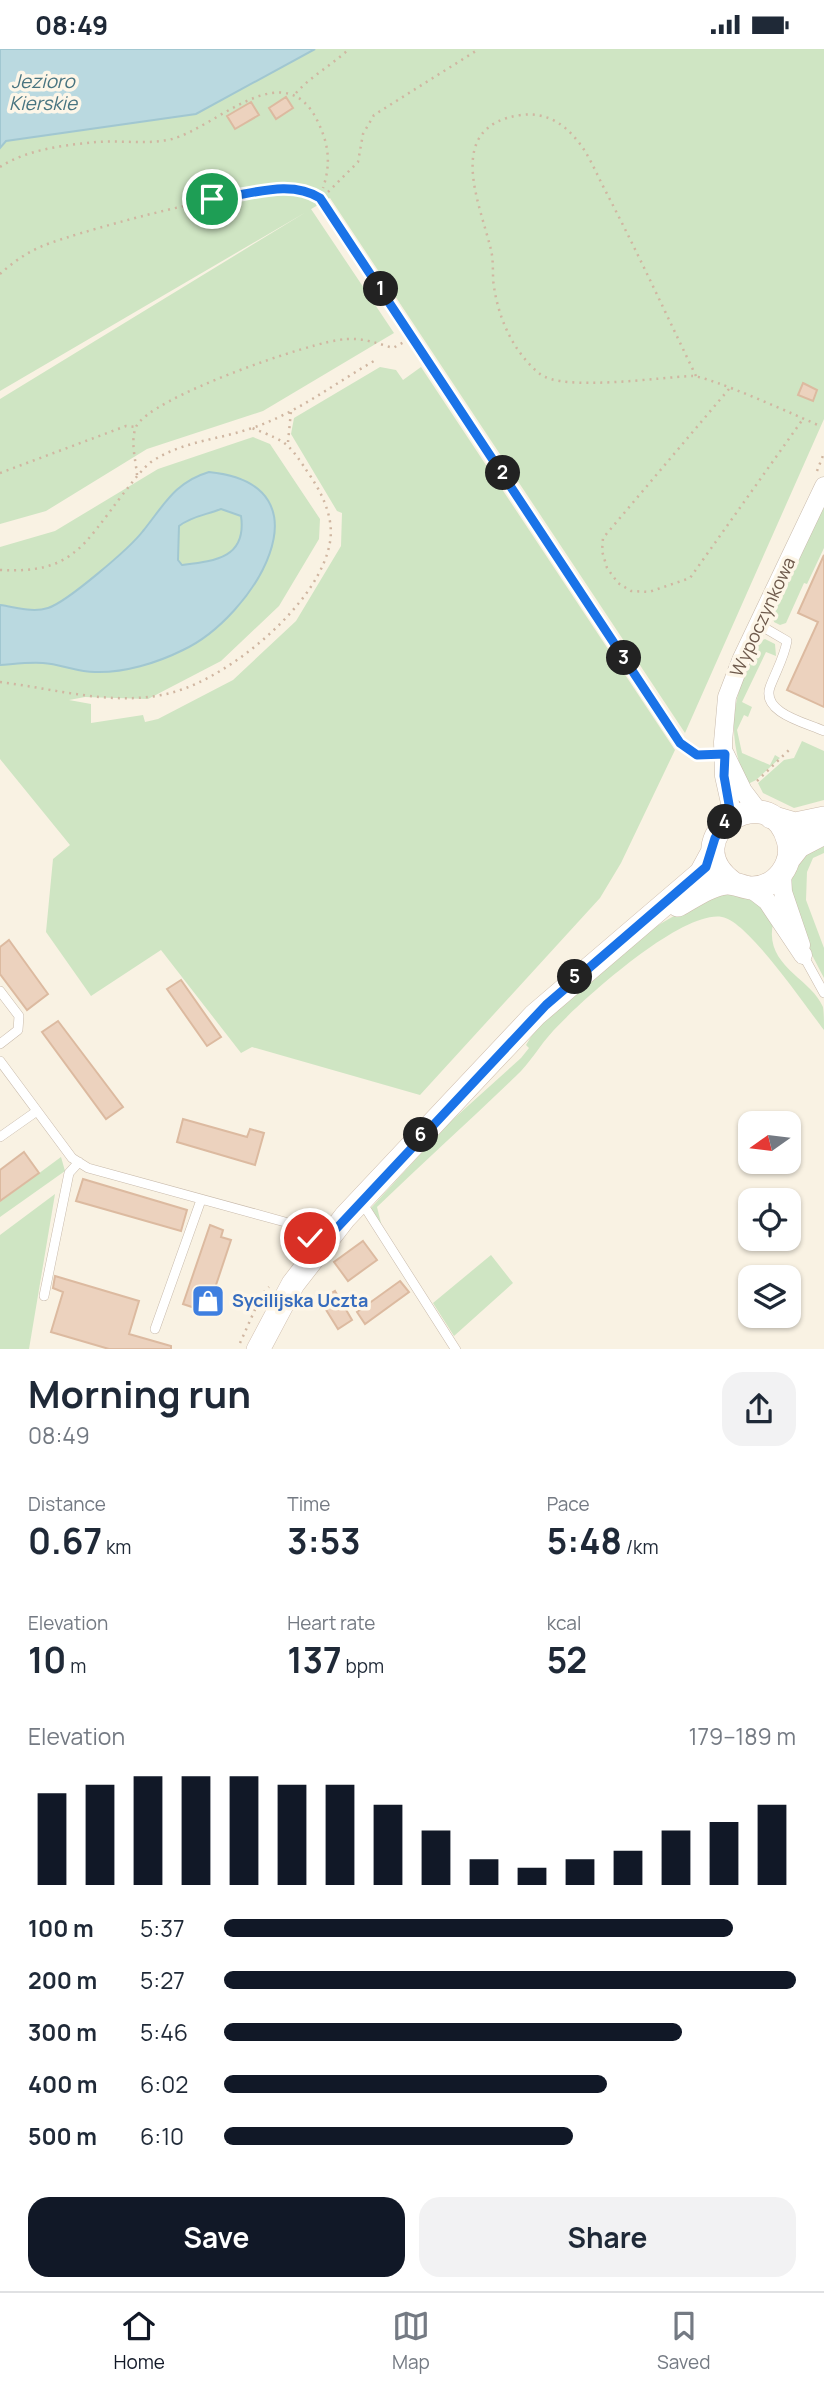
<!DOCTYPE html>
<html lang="en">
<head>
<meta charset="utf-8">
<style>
	body { margin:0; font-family:Manrope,sans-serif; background:#f2f2f3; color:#1f2937; height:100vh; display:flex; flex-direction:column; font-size:26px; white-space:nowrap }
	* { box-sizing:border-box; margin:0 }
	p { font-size:23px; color:#747a83 }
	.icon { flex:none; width:38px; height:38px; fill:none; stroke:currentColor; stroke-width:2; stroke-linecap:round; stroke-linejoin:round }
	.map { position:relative; height:1300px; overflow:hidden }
	.panel { display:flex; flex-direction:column; background:#fff; flex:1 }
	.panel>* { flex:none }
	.needle { width:46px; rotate:256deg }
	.tools { position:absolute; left:738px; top:1062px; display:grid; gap:14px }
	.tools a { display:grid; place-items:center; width:63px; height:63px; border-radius:14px; background:#fff; box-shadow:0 2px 5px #0004; font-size:35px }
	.pin { position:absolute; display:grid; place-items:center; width:60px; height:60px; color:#fff; margin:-30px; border:4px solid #fff; border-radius:50%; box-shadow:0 2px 7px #0007 }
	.km { position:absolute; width:35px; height:35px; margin:-18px; border-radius:50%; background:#222; color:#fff; font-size:19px; line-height:35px; text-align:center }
	.round { display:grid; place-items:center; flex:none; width:74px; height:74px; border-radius:21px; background:#f2f2f3 }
	.summary { display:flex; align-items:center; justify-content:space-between; height:119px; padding:0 28px }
	h1 { font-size:38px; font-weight:700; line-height:52px }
	.metrics { display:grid; grid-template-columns:repeat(3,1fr); gap:10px; height:119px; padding:7px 28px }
	.metrics div { display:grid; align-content:center }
	.metrics b { font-size:35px; font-weight:700 }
	.metrics small { font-size:19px; font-weight:400 }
	.metrics p { font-size:19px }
	.chart { height:196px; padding:14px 28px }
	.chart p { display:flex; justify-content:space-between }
	.chart svg { width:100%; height:126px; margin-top:7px; stroke:#111827; stroke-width:6 }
	.button { display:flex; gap:14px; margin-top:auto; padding:14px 28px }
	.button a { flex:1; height:80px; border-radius:21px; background:#111827; color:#fff; font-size:28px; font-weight:700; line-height:80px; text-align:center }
	.button a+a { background:#f2f2f3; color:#1f2937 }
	ul { padding:0 28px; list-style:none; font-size:23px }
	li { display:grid; grid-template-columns:112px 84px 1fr; align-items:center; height:52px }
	li i { height:18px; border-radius:9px; background:#111827 }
	.status { display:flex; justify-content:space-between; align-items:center; height:49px; padding:0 35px; background:#fff; direction:ltr }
	.status svg { height:19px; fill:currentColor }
	.tabs { display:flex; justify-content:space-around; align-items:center; height:98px; border-top:2px solid #e0e1e3; background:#fff; font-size:19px; color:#747a83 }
	.tabs a { display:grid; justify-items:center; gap:4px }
	.tabs .active { color:#111827 }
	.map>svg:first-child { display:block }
	.green { fill:#cfe5c3 }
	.water { fill:#bad9e0; stroke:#a1c7d1; stroke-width:2; fill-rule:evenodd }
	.building { fill:#ecd2be; stroke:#dcbaa0; stroke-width:2 }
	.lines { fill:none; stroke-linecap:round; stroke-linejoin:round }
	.lane-casing { stroke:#c8baab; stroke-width:10 }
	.street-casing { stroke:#c8baab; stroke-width:19 }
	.secondary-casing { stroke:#cebcac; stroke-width:24 }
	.path { stroke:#d0b6a1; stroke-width:2.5; stroke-dasharray:2 5; stroke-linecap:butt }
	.lane { stroke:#fff; stroke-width:9 }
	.street { stroke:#fff; stroke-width:18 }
	.secondary { stroke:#fff; stroke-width:23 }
	.route-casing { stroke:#fff; stroke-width:14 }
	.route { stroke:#1a73e8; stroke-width:9 }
	.labels { text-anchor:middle; stroke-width:7; stroke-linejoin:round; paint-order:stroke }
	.street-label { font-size:18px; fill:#6e5a4c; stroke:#fdf6e8 }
	.shop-label { font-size:18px; font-weight:bold; fill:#366cbe; stroke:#fdf6e8; text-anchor:start }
	.water-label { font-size:19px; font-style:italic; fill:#487480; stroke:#fdf6e8 }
</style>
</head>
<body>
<div class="status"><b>08:49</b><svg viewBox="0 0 49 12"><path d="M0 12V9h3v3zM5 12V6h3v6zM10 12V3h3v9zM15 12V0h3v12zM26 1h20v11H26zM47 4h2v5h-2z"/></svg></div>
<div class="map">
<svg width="824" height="1301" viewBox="0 0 824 1301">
	<rect width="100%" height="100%" fill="#f9f2e3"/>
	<!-- green -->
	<path class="green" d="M315 0H824V370L685 684 330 149 0 342V99L6 92 196 65Z
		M311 160 394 284 263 362 147 400 46 462 0 475V350Z
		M380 318 396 321 403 331 421 318 675 701 621 814 600 849 420 1046 252 998 241 1004 161 901 91 947 46 883 53 810 70 796 0 710V498L55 482 158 420 253 388 270 395 320 470 319 490 279 557 221 612 148 650 85 648 69 651 91 655V674L143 666 145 673 158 670 233 631 296 572 341 497 342 464 337 462 291 385 294 369Z
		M824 455V499L807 535 804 534 786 574 780 576 774 573 772 562 780 553Z
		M765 590 775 595 776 607 766 603 742 653 752 658 748 668 744 666 737 681 742 704 770 716 775 706 780 709 756 731 746 736C730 690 729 662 748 617 752 606 754 595 765 590Z
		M802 692 824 702V751L794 759 763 744 758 734 784 711 794 709Z
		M824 790V804L813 809 807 823 806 851 824 899V929C809 899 774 841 797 810 803 802 816 796 824 790Z
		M719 841 757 851 773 875C764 917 811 929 823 958 824 964 824 974 824 981 805 957 748 872 722 868 681 861 581 952 553 982 540 996 530 1014 516 1027 470 1071 423 1114 377 1158L382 1178 370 1160 449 1074 521 1009 529 999 526 996 535 981 641 886Z
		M61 1108 65 1122 0 1168V1153Z
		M55 1145 29 1300H0V1186Z
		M491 1206 513 1234 454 1287 433 1254Z"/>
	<!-- water -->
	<path class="water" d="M0 0H315L196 65 6 92 0 99Z
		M209 423C336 436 252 569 183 601 157 614 124 624 95 623 78 623 60 615 43 614 29 613 14 615 0 616V556C16 558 32 564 48 559 67 553 130 499 143 482 164 456 175 433 209 423ZM221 460 241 467C247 509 215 512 182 516L178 511 179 477C192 467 206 466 221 460Z"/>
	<!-- building -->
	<path class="building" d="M286 48 293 59 276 70 269 59Z
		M251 53 259 66 235 80 227 67Z
		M803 334 817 341 813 352 798 346Z
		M824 506V658L787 641 818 573 798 564Z
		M9 891 48 945 27 961 0 925V898Z
		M181 931 221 988 207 997 167 940Z
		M58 972 123 1058 106 1070 42 983Z
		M183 1070 247 1088 250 1080 264 1084 255 1116 177 1093Z
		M24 1103 39 1124 0 1152V1121Z
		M83 1130 187 1161 181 1182 76 1152Z
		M210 1176 223 1181 221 1188 231 1191 214 1242 220 1245 213 1265 183 1255Z
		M363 1192 377 1211 348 1232 334 1213Z
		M55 1227 139 1252 129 1285 171 1297V1300H109L51 1283 63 1243 53 1239Z
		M400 1232 409 1243 365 1275 357 1263Z
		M335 1242 352 1271 338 1280 320 1251Z"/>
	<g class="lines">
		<defs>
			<path id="lane" d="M320 149 680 694 697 706 724 705
				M758 575 787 592C784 609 776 622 770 638 761 664 807 674 824 682
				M803 906 824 944
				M0 942 19 967 18 981 0 995
				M0 1012 72 1109 88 1119 285 1173 320 1197
				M0 1088 37 1062
				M361 1152 456 1301
				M44 1247 69 1124 79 1113
				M155 1280 201 1151"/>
			<path id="street" d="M725 705 743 742 759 763
				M727 772 730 754 724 727 723 693 727 648 742 609 824 437
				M782 824 783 843 801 896
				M750 839 767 852 803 906"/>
			<path id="secondary" d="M771 768 795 775 824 769
				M788 811 799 797 824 784
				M678 856C693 848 709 836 726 834 735 833 743 839 752 839 776 839 795 815 788 791 770 725 671 789 733 834
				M258 1301 293 1235 345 1168 535 966 701 824 713 802"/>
		</defs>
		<!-- lane casing -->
		<use href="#lane" class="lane-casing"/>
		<!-- street casing -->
		<use href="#street" class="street-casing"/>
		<!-- secondary casing -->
		<use href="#secondary" class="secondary-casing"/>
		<!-- path -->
		<path class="path" d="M296 44C311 27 332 16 349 0
			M0 118C28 100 65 96 97 93 122 91 147 96 172 90 217 78 285 3 318 73 329 96 331 115 323 139
			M328 143 358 113 363 85 374 66 479 0
			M0 225C13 213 29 202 45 196 83 181 283 126 311 143
			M696 327C666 265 637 202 605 141 596 124 589 105 576 90 562 73 544 63 521 66 443 77 480 154 491 201 494 213 492 226 494 238 499 271 514 304 540 325 563 343 661 328 692 327 709 327 800 368 820 377
			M729 340 603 489 602 502 607 519 618 534 631 542 649 543 690 529 803 370
			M288 393 291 362
			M817 422 824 404
			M0 424 126 377 136 378
			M137 426C136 412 130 392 136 378 148 349 312 292 346 290 363 289 377 294 393 299L404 293
			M0 521C72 525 83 497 123 445 132 434 140 422 151 413 182 392 218 391 252 379 295 365 334 335 374 312
			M0 633C57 640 118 659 174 643 231 627 320 554 330 493 334 470 323 446 311 428 288 394 290 394 252 379
			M757 732 790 700
			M240 1294 262 1245 269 1238"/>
		<!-- lane -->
		<use href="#lane" class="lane"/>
		<!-- street -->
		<use href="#street" class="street"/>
		<!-- secondary -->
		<use href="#secondary" class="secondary"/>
	</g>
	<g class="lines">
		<defs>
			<path id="route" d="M212 150C248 147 288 129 320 149L680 694 697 706 725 705 724 727 730 761 715 789 706 818 546 956 320 1197 310 1189"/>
		</defs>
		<!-- route casing -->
		<use href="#route" class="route-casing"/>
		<!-- route -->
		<use href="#route" class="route"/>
	</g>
	<!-- icons -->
	<defs>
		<symbol id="shop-square" viewBox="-11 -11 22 22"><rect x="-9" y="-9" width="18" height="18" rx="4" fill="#3f7fe0" stroke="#fdf6e8"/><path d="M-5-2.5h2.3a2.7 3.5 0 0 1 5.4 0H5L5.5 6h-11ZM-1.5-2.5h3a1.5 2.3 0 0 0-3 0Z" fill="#fff"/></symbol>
	</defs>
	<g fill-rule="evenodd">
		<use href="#shop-square" x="189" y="1233" width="38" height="38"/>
	</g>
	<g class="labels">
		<!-- street labels -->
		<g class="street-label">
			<text transform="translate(763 568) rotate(-65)" y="6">Wypoczynkowa</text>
		</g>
		<!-- shop labels -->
		<g class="shop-label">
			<text x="232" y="1258">Sycilijska Uczta</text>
		</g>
		<!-- water labels -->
		<g class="water-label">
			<text x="43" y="39">Jezioro<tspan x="43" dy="22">Kierskie</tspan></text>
		</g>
	</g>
</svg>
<div class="tools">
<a><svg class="needle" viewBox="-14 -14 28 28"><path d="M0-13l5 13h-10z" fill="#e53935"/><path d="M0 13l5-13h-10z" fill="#747a83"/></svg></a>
<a><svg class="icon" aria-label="locate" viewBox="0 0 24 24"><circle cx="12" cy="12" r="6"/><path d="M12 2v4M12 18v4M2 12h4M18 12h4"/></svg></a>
<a><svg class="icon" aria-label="layers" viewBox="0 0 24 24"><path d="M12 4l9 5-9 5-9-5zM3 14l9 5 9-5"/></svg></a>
</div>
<div class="pin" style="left:212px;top:150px;background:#1e9e55"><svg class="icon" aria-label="arrive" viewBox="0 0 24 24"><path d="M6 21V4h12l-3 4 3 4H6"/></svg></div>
<div class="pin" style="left:310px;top:1189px;background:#d93025"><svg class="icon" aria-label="check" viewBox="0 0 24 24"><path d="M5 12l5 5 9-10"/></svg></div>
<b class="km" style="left:381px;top:240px">1</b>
<b class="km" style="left:503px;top:424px">2</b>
<b class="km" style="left:624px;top:609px">3</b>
<b class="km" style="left:725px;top:773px">4</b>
<b class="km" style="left:575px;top:928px">5</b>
<b class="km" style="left:421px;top:1086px">6</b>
</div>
<section class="panel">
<div class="summary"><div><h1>Morning run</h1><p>08:49</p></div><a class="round"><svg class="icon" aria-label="share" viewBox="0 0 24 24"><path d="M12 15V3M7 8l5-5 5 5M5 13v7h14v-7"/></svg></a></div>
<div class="metrics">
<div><p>Distance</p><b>0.67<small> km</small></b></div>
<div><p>Time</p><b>3:53</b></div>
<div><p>Pace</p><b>5:48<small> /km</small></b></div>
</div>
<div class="metrics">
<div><p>Elevation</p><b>10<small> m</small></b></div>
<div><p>Heart rate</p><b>137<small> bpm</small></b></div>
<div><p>kcal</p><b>52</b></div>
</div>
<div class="chart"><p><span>Elevation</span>179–189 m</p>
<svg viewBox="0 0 160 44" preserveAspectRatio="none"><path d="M5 44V12M15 44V9M25 44V6M35 44V6M45 44V6M55 44V9M65 44V9M75 44V16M85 44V25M95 44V35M105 44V38M115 44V35M125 44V32M135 44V25M145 44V22M155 44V16"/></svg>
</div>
<ul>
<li><b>100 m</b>5:37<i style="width:89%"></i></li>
<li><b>200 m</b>5:27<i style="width:100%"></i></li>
<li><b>300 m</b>5:46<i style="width:80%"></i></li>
<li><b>400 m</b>6:02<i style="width:67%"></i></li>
<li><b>500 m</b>6:10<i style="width:61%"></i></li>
</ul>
<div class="button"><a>Save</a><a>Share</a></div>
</section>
<nav class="tabs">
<a class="active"><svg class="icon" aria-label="home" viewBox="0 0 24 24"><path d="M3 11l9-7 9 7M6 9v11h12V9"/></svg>Home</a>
<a><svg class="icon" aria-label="map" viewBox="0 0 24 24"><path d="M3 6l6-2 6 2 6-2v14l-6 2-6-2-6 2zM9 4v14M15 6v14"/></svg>Map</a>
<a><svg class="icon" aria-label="saved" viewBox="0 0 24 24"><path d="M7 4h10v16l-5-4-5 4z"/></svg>Saved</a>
</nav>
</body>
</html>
